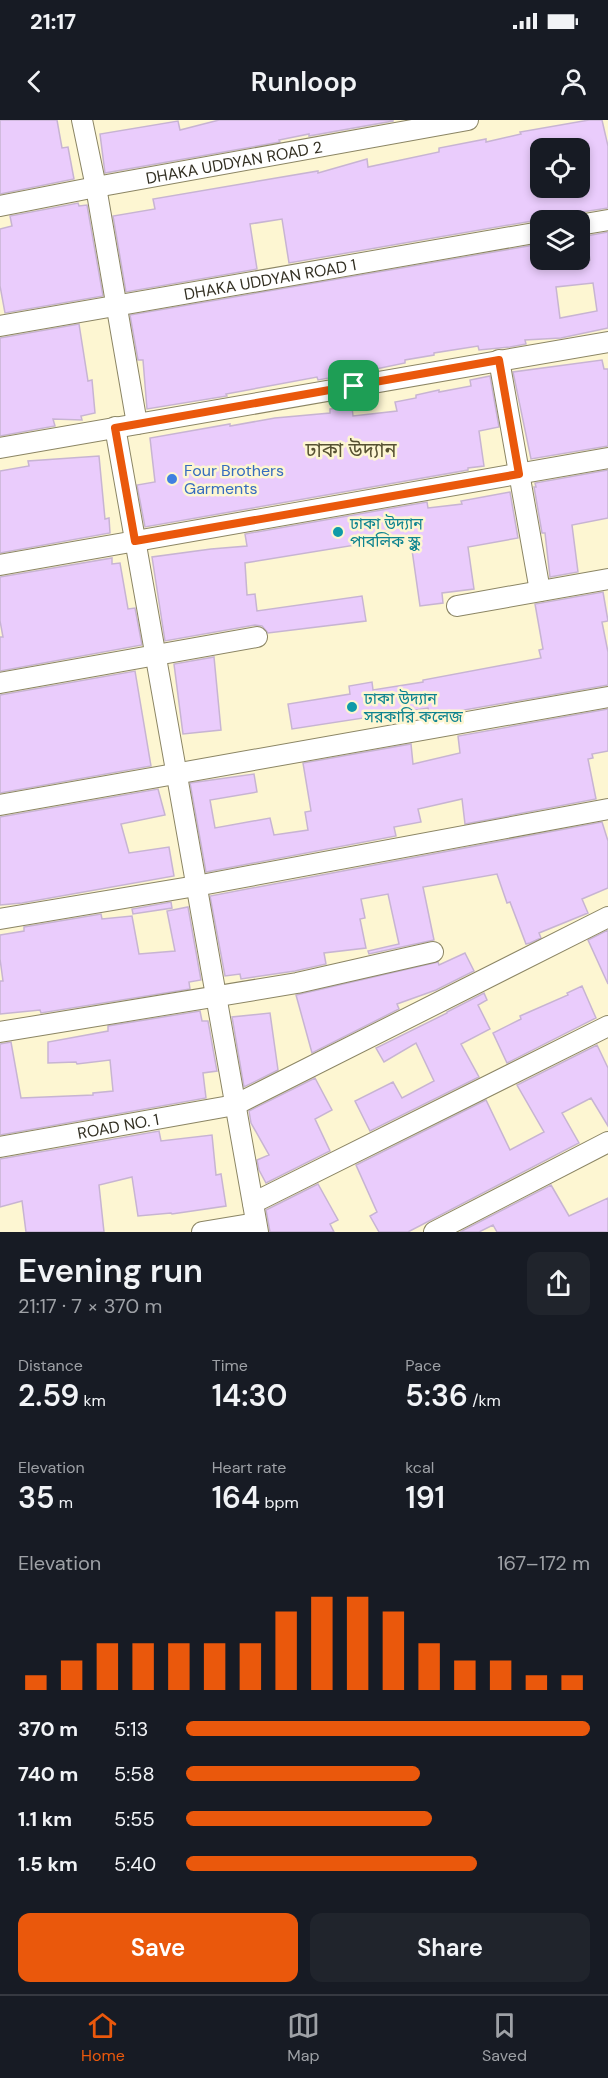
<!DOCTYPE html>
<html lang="en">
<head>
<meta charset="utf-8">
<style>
	body { margin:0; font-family:"DM Sans","Noto Sans Bengali",sans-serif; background:#20242c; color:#f1f3f6; height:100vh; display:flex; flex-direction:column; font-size:22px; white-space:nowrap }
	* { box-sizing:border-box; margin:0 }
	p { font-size:20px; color:#9ea1a6 }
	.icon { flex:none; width:33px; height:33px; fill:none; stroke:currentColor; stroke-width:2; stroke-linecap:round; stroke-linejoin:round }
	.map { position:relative; height:1112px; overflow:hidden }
	.panel { display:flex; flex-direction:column; background:#171b24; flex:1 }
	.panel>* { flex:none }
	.controls { position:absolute; left:530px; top:18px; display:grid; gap:12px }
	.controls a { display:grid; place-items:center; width:60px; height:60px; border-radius:12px; background:#171b24; box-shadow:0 3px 9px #0003; font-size:30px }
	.pin { position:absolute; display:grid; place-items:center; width:51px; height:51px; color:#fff; margin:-26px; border-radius:12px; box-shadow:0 3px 9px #0006 }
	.round { display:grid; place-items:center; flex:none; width:63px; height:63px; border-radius:12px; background:#20242c }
	.summary { display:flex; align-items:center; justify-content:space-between; height:102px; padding:0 18px }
	h1 { font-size:33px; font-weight:600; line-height:45px }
	.stats { display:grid; grid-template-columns:repeat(3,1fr); gap:9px; height:102px; padding:6px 18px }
	.stats div { display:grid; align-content:center }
	.stats b { font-size:30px; font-weight:600 }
	.stats small { font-size:16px; font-weight:400 }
	.stats p { font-size:16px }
	.chart { height:168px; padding:12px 18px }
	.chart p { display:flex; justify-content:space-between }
	.chart svg { width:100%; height:108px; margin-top:6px; stroke:#ea580c; stroke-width:6 }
	.cta { display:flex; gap:12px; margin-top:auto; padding:12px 18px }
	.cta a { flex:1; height:69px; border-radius:12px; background:#ea580c; color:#fff; font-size:24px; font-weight:600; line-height:69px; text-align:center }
	.cta a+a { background:#20242c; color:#f1f3f6 }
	ul { padding:0 18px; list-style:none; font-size:20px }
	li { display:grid; grid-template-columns:96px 72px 1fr; align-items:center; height:45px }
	li i { height:15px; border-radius:8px; background:#ea580c }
	.status { display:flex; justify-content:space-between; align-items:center; height:42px; padding:0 30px; background:#171b24; direction:ltr }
	.status svg { height:16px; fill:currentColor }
	header { display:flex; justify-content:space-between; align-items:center; height:78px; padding:0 18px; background:#171b24; font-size:27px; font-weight:600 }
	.menu { display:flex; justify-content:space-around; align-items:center; height:84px; border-top:2px solid #363941; background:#171b24; font-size:16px; color:#9ea1a6 }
	.menu a { display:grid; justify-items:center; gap:3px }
	.menu .current { color:#ea580c }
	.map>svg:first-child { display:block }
	.building { fill:#eaccfc; stroke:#c7b4d2; stroke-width:1.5; fill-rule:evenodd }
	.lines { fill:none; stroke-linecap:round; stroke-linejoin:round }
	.minor-casing { stroke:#8b8564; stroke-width:22 }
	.minor { stroke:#fff; stroke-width:20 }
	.route-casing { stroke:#fff; stroke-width:12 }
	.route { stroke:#ea580c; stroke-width:8 }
	.shop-dot { fill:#3f7fe0; stroke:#fdf6d2; stroke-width:2 }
	.culture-dot { fill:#0f9aa8; stroke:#fdf6d2; stroke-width:2 }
	.labels { text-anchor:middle; stroke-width:5; stroke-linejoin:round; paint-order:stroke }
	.street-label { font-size:16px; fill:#322f22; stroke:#fdf6d2 }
	.shop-label { font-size:16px; fill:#366cbe; stroke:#fdf6d2; text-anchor:start }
	.culture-label { font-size:16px; fill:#0d838f; stroke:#fdf6d2; text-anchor:start }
	.quarter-label { font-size:20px; fill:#575132; stroke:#fdf6d2 }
</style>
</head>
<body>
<div class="status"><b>21:17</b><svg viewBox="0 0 49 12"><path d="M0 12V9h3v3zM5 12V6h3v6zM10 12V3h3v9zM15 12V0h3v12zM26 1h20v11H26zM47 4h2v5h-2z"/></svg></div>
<header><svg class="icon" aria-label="back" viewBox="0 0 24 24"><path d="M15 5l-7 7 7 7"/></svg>Runloop<svg class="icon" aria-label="person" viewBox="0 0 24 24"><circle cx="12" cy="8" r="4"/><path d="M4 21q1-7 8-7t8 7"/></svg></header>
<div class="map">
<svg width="608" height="1112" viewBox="0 0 608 1112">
	<rect width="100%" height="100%" fill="#fdf6d2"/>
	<!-- building -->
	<path class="building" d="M0 0H57L62 28 68 27 74 59 0 74Z
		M219 0H393V1L309 16V14L279 20 280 22 105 53 100 14 178 1 180 10Z
		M589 0H602L608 26V88L576 93 568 100H538L289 143 282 99 250 104 257 149 126 172 113 96 155 89 153 79 318 51V53L367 39 368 47 439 32V28L486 19V22L521 14 520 12ZM540 28H579V68H540Z
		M78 83 79 86 87 85 103 176 5 193 0 166V109L12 106 10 96Z
		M608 112V208L561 218 525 220 526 224 510 227 479 230 478 226 434 233V235L405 240V243L352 254 318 260 317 257 226 274 227 276 147 289 143 240H138L130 195 540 124V140H590L586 116ZM593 163 597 191 560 198 556 167Z
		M79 204 88 261 92 260 95 293 81 296 82 300 53 299 55 306 0 316V218Z
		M602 240 604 249H608V326L531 339 513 252Z
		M490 256 499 307 479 311 484 346 468 348V350L145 407 137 365 155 362 150 318 230 304V306L275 298 330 293V289L352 287 353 296 397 291 395 282 416 278V275L439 270V272L471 266 470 260Z
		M99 336 105 399 109 398 110 413 0 433V351L29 346 28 341Z
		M608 350V398L572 405 578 452 550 457 545 413H542L534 367H536L535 363Z
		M510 372 518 418 468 427 474 469 442 473 443 483 420 486 410 416 245 443 247 475 255 474 257 491 362 476 366 501 268 513 262 506 255 505 165 521 152 437 211 429 247 426 245 414 427 382 428 388 462 384 461 381Z
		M112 438V444L120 443 128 489 135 488 142 525 0 551V517H3L0 501V457Z
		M603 472 608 501 602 502 608 532V565L430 596 428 588 292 609 288 584 350 574 349 566 372 562 373 570 423 562V560L541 538 539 530 543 529 535 484Z
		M214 537 221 610 183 614 174 544Z
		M135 551 151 646 0 673V575Z
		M608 589V631L592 634 593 638 588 639 596 679 465 704 462 679 418 689 421 702 394 707 396 716 206 752 190 663 254 654 257 672 210 680 215 708 270 698 274 715 308 710 305 692 311 691 303 643 411 624 413 644 460 633 458 616Z
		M158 669 165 695 121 704 129 733 169 727 174 756 22 783 0 785V697Z
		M602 702 608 721V768L582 779 588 793 539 813 541 818 530 823 526 824 510 782 507 783 497 754 423 767 434 820 369 834 368 831 399 824 388 774 361 779 365 798 360 799 366 828 324 833 326 844 295 851 241 859 240 854 225 856 210 776Z
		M171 782 172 788 133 794 132 789Z
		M188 787 201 860 189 862 190 869 41 893 40 890 0 894V861H3L0 839V815L24 811V807L101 794 102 799 132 796 139 834 175 831 167 791Z
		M608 810V864L588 820Z
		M465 833 474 851 436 870 397 884 399 889 312 933 296 875 438 842 439 845Z
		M582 866 596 898 507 943 493 913 521 899 520 896 568 875 567 873Z
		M484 873 487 880 478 885 490 909 461 924 479 957 370 1011 355 981 393 962 402 978 434 961 416 923 384 942 376 928 447 893V892Z
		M200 891 202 901H208L217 951 203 953 206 978 0 1015V924L11 922 21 978 93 975V973L113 971 110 940 77 944 76 942 48 943V922L108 911V906Z
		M270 893 278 950 244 967 232 897Z
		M597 925 608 948V1006L591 978 562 993 579 1023 408 1112H379L370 1096 377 1092 356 1045 486 980 510 1030 544 1012 517 965Z
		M315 958 332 990 315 999 330 1031 266 1063 259 1050 257 1040 269 1035 251 1003 249 991Z
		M159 1011 161 1021 212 1015 216 1055 221 1054 226 1086 172 1094 171 1093 138 1096 132 1057 99 1065 104 1112H26L22 1081 0 1087V1039Z
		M318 1064 338 1100 330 1104 334 1112H270L266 1090Z
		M551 1065 569 1096 608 1078V1112H497L493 1105 479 1112H460Z"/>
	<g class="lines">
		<defs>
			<g id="minor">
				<path d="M82 0 96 67 137 304"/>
				<path id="s1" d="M0 86 96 67 468 0"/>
				<path d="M579 105 608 100"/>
				<path id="s2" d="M0 206 540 112"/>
				<path d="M499 240 540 471"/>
				<path d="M115 307 258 1112"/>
				<path d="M0 328 608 222"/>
				<path d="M0 445 608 338"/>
				<path d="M457 486 608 459"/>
				<path d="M0 563 257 517"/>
				<path d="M0 685 608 577"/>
				<path d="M0 799 196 766 608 689"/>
				<path d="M0 912 297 863 433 832"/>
				<path id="s3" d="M0 1027 235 985 608 797"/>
				<path d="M253 1083 608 906"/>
				<path d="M202 1112 256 1103"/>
				<path d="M434 1112 608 1022"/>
			</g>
		</defs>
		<!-- minor casing -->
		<use href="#minor" class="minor-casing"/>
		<!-- minor -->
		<use href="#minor" class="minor"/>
	</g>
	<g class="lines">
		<defs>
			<path id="route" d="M499 240 519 354 135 421 115 308Z"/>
		</defs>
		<!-- route casing -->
		<use href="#route" class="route-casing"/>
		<!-- route -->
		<use href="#route" class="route"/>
	</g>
	<!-- markers -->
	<circle class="shop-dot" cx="172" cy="359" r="6"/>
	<g class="culture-dot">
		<circle cx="338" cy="412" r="6"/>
		<circle cx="352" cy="587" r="6"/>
	</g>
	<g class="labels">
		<!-- street labels -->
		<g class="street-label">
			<text dy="6" stroke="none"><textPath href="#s1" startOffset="238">DHAKA UDDYAN ROAD 2</textPath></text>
			<text dy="6" stroke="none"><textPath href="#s2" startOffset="274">DHAKA UDDYAN ROAD 1</textPath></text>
			<text dy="6" stroke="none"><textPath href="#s3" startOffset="120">ROAD NO. 1</textPath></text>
		</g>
		<!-- shop labels -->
		<g class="shop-label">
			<text x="184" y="356">Four Brothers<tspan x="184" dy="18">Garments</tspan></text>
		</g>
		<!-- culture labels -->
		<g class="culture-label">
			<text x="350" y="409">ঢাকা উদ্যান<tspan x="350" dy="18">পাবলিক স্কুল</tspan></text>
			<text x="364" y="584">ঢাকা উদ্যান<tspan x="364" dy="18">সরকারি কলেজ</tspan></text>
		</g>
		<!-- quarter labels -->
		<g class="quarter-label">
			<text x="351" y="337">ঢাকা উদ্যান</text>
		</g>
	</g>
</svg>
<div class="controls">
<a><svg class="icon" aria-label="locate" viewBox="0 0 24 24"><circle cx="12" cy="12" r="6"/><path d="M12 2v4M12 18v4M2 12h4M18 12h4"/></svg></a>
<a><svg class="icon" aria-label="layers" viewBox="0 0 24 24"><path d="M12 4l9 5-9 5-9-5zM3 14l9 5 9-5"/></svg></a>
</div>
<div class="pin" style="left:354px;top:266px;background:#1e9e55"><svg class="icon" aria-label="arrive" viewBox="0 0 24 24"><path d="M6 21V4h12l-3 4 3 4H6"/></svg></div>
</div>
<section class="panel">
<div class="summary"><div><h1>Evening run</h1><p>21:17 · 7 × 370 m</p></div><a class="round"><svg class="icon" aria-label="share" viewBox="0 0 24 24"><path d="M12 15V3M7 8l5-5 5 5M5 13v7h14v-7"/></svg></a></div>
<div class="stats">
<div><p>Distance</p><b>2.59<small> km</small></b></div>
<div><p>Time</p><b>14:30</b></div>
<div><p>Pace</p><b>5:36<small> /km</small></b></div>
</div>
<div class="stats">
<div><p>Elevation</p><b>35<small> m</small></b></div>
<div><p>Heart rate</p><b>164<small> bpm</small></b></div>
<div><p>kcal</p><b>191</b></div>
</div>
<div class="chart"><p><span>Elevation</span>167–172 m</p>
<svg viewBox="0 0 160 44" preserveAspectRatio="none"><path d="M5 44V38M15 44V32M25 44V25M35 44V25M45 44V25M55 44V25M65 44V25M75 44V12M85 44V6M95 44V6M105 44V12M115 44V25M125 44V32M135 44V32M145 44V38M155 44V38"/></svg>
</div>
<ul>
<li><b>370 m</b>5:13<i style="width:100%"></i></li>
<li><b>740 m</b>5:58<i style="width:58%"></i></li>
<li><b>1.1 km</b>5:55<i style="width:61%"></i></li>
<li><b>1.5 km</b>5:40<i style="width:72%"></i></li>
</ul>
<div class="cta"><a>Save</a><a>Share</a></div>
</section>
<nav class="menu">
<a class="current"><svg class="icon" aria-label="home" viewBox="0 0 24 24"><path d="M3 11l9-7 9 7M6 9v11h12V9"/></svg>Home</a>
<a><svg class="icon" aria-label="map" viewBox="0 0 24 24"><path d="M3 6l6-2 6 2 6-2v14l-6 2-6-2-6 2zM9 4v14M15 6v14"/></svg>Map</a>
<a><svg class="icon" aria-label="saved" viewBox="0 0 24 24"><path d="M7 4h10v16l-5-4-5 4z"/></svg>Saved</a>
</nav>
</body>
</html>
